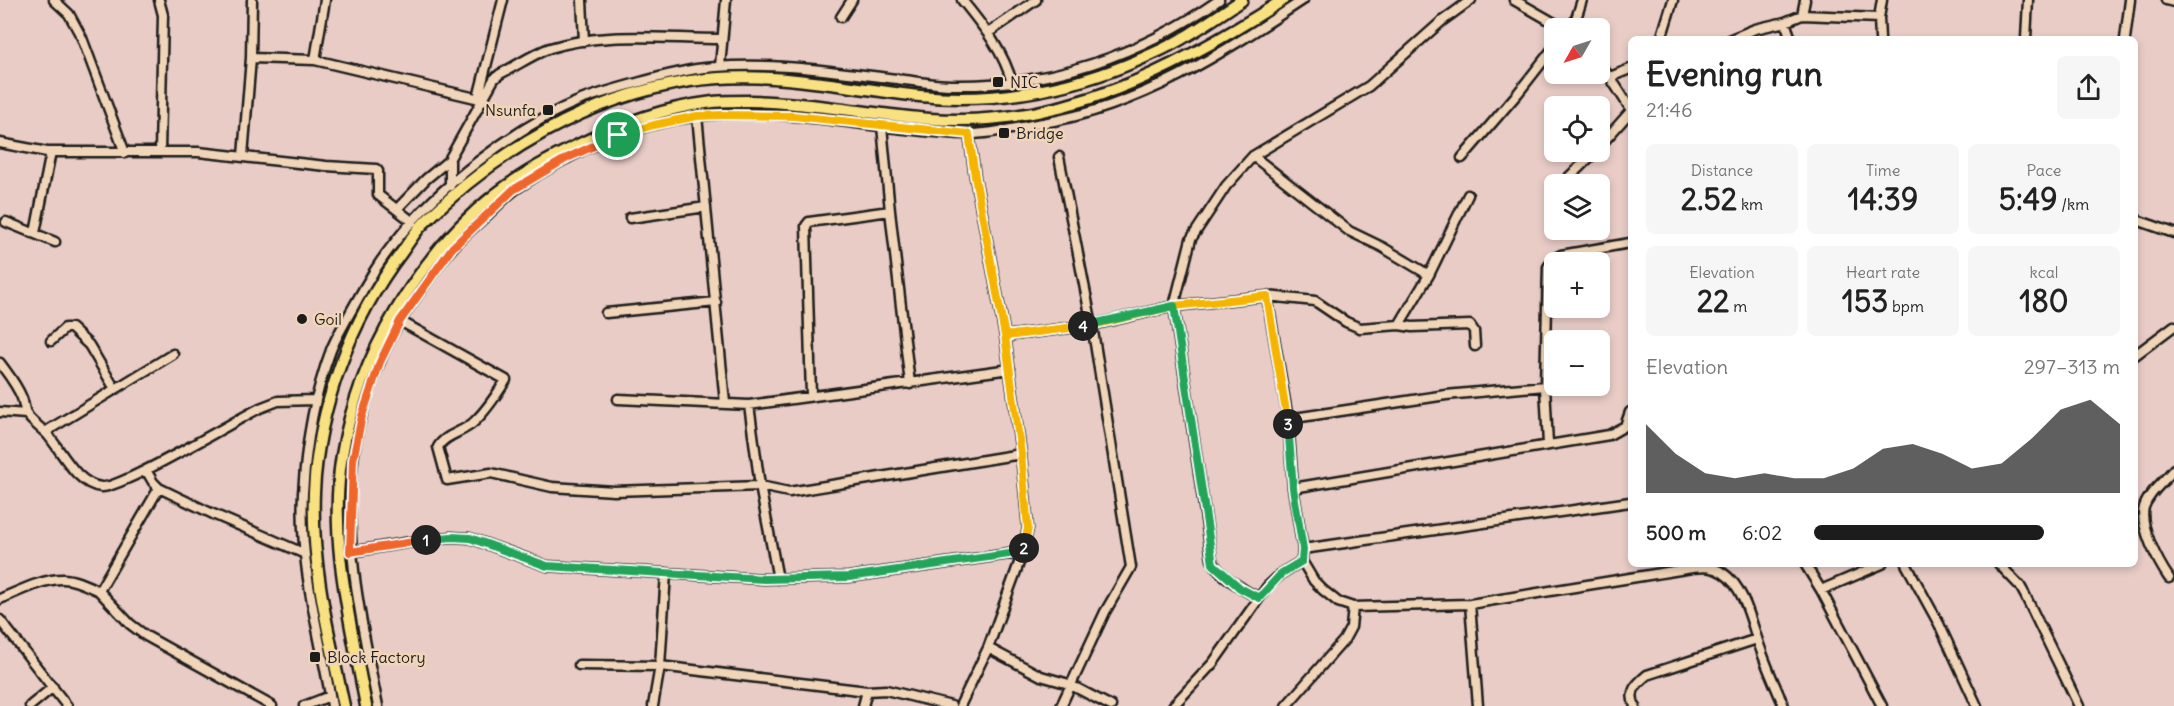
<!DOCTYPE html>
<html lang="en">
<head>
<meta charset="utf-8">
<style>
	body { margin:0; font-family:Delius,sans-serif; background:#f6f6f6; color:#222; height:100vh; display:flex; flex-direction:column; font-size:22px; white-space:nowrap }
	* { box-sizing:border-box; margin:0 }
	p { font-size:20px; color:#767676 }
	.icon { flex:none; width:33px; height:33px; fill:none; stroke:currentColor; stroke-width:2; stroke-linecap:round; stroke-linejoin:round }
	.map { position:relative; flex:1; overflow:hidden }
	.drawer { position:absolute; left:1628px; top:36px; width:510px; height:531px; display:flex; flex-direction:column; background:#fff; border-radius:9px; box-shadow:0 3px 9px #0003 }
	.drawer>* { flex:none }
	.needle { width:39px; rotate:231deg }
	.tools { position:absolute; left:1544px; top:18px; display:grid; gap:12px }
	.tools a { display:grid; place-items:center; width:66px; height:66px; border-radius:9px; background:#fff; box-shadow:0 3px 9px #0003; font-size:30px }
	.pin { position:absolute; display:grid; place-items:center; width:51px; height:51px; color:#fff; margin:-26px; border:3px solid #fff; border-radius:50%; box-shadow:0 2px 6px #0007 }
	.km { position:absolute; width:30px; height:30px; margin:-15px; border-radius:50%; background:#222; color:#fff; font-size:16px; line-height:30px; text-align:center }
	.round { display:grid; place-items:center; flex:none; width:63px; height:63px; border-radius:9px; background:#f6f6f6 }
	.head { display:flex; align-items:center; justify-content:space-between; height:102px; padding:0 18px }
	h1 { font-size:33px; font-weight:700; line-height:45px }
	.stats { display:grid; grid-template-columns:repeat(3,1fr); gap:9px; height:102px; padding:6px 18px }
	.stats div { display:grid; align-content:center; border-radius:9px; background:#f6f6f6; text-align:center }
	.stats b { font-size:30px; font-weight:700 }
	.stats small { font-size:16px; font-weight:400 }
	.stats p { font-size:16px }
	.chart { height:168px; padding:12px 18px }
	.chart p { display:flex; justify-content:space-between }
	.chart svg { width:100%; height:108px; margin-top:6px; fill:#1c1c1c; opacity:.7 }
	ul { padding:0 18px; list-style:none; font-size:20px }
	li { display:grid; grid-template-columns:96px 72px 1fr; align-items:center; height:45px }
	li i { height:15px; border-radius:8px; background:#1c1c1c }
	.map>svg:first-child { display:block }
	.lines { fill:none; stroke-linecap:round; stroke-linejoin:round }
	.minor-casing { stroke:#1c1c1c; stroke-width:13 }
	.major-casing { stroke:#1c1c1c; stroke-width:15 }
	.minor { stroke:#f1d5b8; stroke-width:8 }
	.major { stroke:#f9e181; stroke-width:10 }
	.split-1-casing { stroke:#fff; stroke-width:12 }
	.split-2-casing { stroke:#fff; stroke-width:12 }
	.split-3-casing { stroke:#fff; stroke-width:12 }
	.split-4-casing { stroke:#fff; stroke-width:12 }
	.split-5-casing { stroke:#fff; stroke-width:12 }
	.split-1 { stroke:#f0652b; stroke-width:8 }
	.split-2 { stroke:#22a559; stroke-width:8 }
	.split-3 { stroke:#f5b400; stroke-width:8 }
	.split-4 { stroke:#22a559; stroke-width:8 }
	.split-5 { stroke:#f5b400; stroke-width:8 }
	.poi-dot { fill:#1c1c1c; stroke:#f1d5b8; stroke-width:2 }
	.labels { text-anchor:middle; stroke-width:5; stroke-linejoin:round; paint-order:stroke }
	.poi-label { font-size:16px; fill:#1c1c1c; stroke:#f1d5b8; text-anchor:start }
</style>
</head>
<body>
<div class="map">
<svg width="2174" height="706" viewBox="0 0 2174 706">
	<rect width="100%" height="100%" fill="#e9ccc6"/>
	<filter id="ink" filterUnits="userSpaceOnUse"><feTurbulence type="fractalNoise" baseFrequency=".0167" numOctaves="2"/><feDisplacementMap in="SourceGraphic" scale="12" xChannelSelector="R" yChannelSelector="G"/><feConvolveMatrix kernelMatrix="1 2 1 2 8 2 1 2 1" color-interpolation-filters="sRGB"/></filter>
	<g filter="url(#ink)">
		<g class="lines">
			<defs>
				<path id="minor" d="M54 0 69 14 82 38 125 153
					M159 0 163 15 160 152
					M582 0 584 41
					M962 0C982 25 1004 51 1012 83
					M1514 0 1563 28
					M2166 0 2174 2
					M1802 15 1805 0
					M841 17 852 0
					M1785 22 1791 39
					M1573 28 1582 0
					M988 33 1036 0
					M1661 39 1673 0
					M1731 39 1755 29 1785 22 1802 15 1879 18
					M1880 39 1879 18 1882 0
					M2026 39 2028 0
					M2125 39 2130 0
					M251 58 315 60 484 100
					M315 60 325 0
					M1599 65 1610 77 1630 108
					M720 66 726 0
					M1610 77 1630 69
					M478 98 503 0
					M697 116 725 403
					M882 126 890 211 910 384
					M0 143 47 152H198L326 166 376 169 378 171V195L413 222
					M1599 147 1630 112
					M243 156 251 58 252 0
					M1253 156 1349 231 1382 247 1429 275
					M1059 157 1092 325 1131 567 1105 612 1061 706
					M1462 158 1518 93 1554 47
					M1568 178 1595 152
					M450 186V158L494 79 500 74C516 66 533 54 550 48 604 31 665 39 721 39
					M397 209 426 179 449 160
					M630 218 706 207
					M2134 219 2174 233
					M6 222 55 242
					M35 233 51 152
					M1267 296 1288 419 1293 488 1303 549 1302 561 1314 581 1323 590 1338 602 1353 607 1470 604 1692 568C1704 567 1712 566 1723 573 1746 588 1752 627 1761 650 1768 670 1776 688 1784 706
					M606 313 716 302
					M400 321 506 380C497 394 488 409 475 421 465 432 445 434 438 447L447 480 491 473 552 487 614 491 760 486 789 492 1021 454
					M1399 325 1429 275 1468 195
					M1005 336 1092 325 1174 306 1267 296 1315 301 1346 322 1360 328 1399 325 1412 327 1470 325 1474 331 1475 346
					M51 341 65 328H71L89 345 115 389
					M2134 356 2174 326
					M0 363C8 374 17 385 22 398 24 403 24 410 27 415 32 422 41 428 47 434 62 451 76 484 101 487 119 490 236 420 260 408L278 401 315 400
					M811 395 806 226 809 222 890 211
					M618 399 749 405 1010 369
					M749 405 760 486 778 579
					M0 412 26 414
					M1288 419 1446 395 1545 386
					M45 432 173 354
					M1548 445 1545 386 1548 267 1555 258 1561 255 1630 243
					M146 470 153 482 159 488 213 514 303 553
					M159 488 99 591 130 624 146 636 272 706
					M1293 488 1609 435 1625 426 1630 412
					M1303 549 1630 502
					M350 552 411 542 451 537 470 538 547 566 764 579 849 577 1023 552
					M1805 564 1821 590 1882 706
					M1906 564 1939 624 1977 706
					M1999 564 2020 586 2025 595 2079 706
					M2169 578C2158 562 2139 526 2144 507 2149 492 2165 481 2174 469
					M1821 590 1882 564
					M1259 598C1245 591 1218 575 1212 560L1174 306 1191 239 1226 186 1253 156 1369 86 1442 21 1471 0
					M0 599C19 591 42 579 63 579 75 579 88 586 99 591
					M1470 604 1478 706
					M0 620 67 706
					M988 648 1041 676 1069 684 1111 706
					M579 665 660 666 867 691 886 690 951 706
					M30 706 53 687
					M304 706 330 696
					M332 706C320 635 299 566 303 493 306 444 314 395 331 350 336 337 344 325 350 313 364 288 377 264 395 242 438 187 516 126 581 100 603 92 626 86 648 80 670 74 693 68 716 67 776 62 838 72 897 79 915 81 934 85 952 85 1049 87 1140 55 1219 0
					M378 706C362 625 343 545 353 461 358 416 377 360 400 321 407 309 416 298 424 286 433 273 443 258 454 246 463 236 474 227 485 217 495 208 505 197 516 189 570 152 633 124 698 116 788 106 877 131 966 134 989 135 1020 127 1043 123 1142 106 1221 54 1303 0
					M653 706 660 666 666 573
					M863 706 867 691
					M960 706 988 648 1023 552 1028 528 1021 454 1005 336 975 177 969 134
					M1173 706 1213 663 1267 587 1282 573 1302 561
					M1286 706 1344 640 1351 627 1353 607
					M1635 706C1628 692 1636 684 1647 675L1757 639"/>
				<path id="major" d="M344 706C329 635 311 565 314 492 318 407 351 319 402 252 409 242 415 232 423 224 495 151 589 97 690 81 768 69 844 88 920 96 1000 104 1080 88 1152 54 1184 40 1213 19 1242 0
					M366 706C351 623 328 540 342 455 358 358 418 255 496 194 521 174 551 158 580 144 625 122 664 108 713 102 725 101 737 101 749 101 810 102 869 114 930 119 1062 129 1176 69 1283 0"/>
			</defs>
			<!-- minor casing -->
			<use href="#minor" class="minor-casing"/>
			<!-- major casing -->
			<use href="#major" class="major-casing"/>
			<!-- minor -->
			<use href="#minor" class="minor"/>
			<!-- major -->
			<use href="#major" class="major"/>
		</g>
	</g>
	<g class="lines" filter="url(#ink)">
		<defs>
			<path id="split-1" d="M426 540 350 552 353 460 362 416 380 362 400 321 452 248 513 190 567 158 618 135"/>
			<path id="split-2" d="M426 540 451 537 470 538 547 566 764 579 849 577 1023 552 1024 548"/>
			<path id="split-3" d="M1024 548 1028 528 1021 454 1005 336 1092 325 1174 306 1267 296 1288 424"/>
			<path id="split-4" d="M1083 326 1174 306 1213 564 1240 588 1259 598 1282 573 1302 561 1303 549 1293 488 1288 424"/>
			<path id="split-5" d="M618 135 654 125 697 116 723 115 793 116 969 134 975 177 1005 336 1083 326"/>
		</defs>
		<!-- split-1 casing -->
		<use href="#split-1" class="split-1-casing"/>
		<!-- split-2 casing -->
		<use href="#split-2" class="split-2-casing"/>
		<!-- split-3 casing -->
		<use href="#split-3" class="split-3-casing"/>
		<!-- split-4 casing -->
		<use href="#split-4" class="split-4-casing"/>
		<!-- split-5 casing -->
		<use href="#split-5" class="split-5-casing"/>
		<!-- split-1 -->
		<use href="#split-1" class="split-1"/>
		<!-- split-2 -->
		<use href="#split-2" class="split-2"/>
		<!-- split-3 -->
		<use href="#split-3" class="split-3"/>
		<!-- split-4 -->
		<use href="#split-4" class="split-4"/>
		<!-- split-5 -->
		<use href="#split-5" class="split-5"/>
	</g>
	<!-- markers -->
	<g class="poi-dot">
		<rect x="992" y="76" width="12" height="12" rx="3"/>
		<rect x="542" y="104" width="12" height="12" rx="3"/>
		<rect x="998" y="127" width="12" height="12" rx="3"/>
		<circle cx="302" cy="319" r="6"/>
		<rect x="309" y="651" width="12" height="12" rx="3"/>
	</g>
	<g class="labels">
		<!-- poi labels -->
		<g class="poi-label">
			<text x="1010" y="88">NIC</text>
			<text x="536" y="116" text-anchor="end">Nsunfa</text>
			<text x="1016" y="139">Bridge</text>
			<text x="314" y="325">Goil</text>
			<text x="327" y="663">Block Factory</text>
		</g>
	</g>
</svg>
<div class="tools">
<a><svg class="needle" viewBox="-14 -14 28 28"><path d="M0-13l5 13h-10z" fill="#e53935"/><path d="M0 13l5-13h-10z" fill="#767676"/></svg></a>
<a><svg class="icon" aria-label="locate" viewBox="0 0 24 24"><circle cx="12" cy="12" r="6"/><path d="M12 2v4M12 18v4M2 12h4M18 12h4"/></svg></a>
<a><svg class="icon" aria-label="layers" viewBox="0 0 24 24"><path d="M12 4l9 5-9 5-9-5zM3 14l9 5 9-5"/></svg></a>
<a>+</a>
<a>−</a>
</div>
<div class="pin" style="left:618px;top:135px;background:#1e9e55"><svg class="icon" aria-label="arrive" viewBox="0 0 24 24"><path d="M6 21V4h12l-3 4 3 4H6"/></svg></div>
<b class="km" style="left:426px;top:540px">1</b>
<b class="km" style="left:1024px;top:548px">2</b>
<b class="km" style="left:1288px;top:424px">3</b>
<b class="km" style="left:1083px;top:326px">4</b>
<section class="drawer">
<div class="head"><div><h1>Evening run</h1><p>21:46</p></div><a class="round"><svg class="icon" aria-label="share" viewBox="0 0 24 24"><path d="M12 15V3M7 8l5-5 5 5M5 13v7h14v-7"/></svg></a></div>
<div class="stats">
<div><p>Distance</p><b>2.52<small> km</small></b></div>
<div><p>Time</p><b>14:39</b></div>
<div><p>Pace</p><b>5:49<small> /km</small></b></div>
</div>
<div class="stats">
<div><p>Elevation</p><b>22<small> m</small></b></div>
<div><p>Heart rate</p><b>153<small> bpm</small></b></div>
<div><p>kcal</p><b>180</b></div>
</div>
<div class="chart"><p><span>Elevation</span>297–313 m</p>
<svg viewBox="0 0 160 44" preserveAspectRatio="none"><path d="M0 44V16L10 28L20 36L30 38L40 36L50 38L60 38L70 34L80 26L90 24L100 28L110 34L120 32L130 22L140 10L150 6L160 16V44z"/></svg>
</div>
<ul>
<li><b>500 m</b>6:02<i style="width:75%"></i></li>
</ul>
</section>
</div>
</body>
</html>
